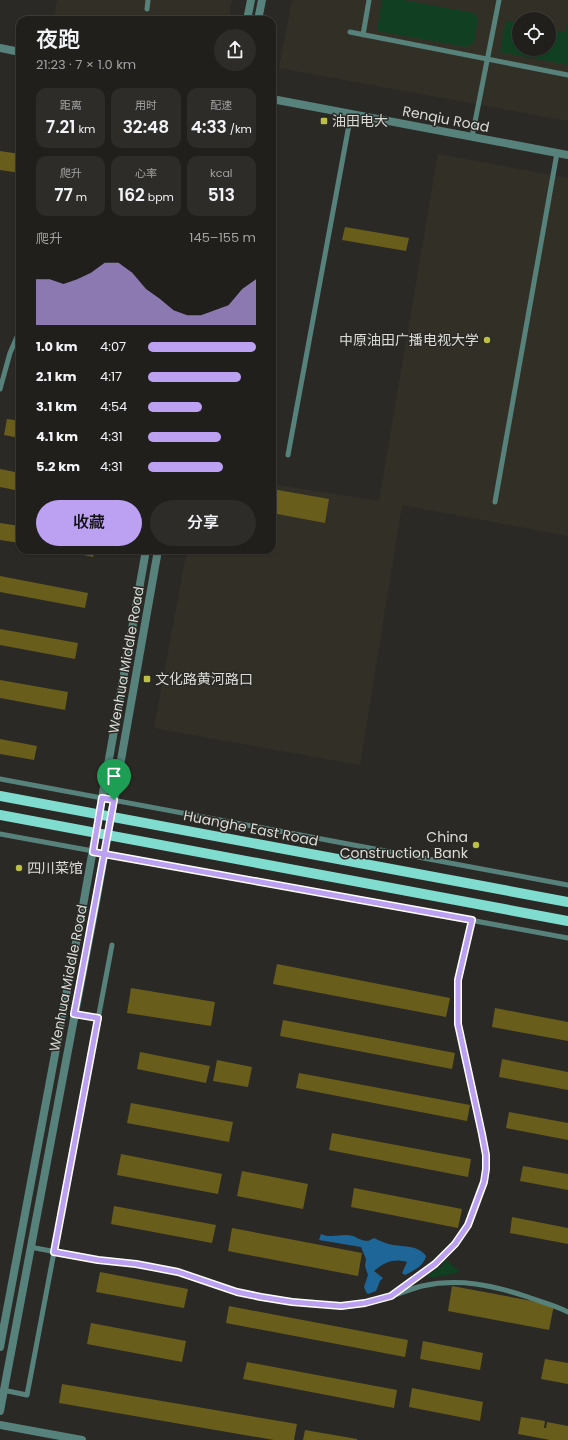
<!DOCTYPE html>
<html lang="zh">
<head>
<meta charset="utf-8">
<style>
	body { margin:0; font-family:Poppins,"Noto Sans SC",sans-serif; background:#2d2c29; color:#f1f3f6; height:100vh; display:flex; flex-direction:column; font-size:15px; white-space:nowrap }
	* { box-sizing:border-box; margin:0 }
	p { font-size:13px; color:#a2a2a3 }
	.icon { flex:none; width:22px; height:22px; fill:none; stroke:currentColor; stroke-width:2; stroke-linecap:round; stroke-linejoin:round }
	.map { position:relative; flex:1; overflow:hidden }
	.sheet { position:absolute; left:16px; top:16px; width:260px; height:538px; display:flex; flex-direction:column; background:#201f1c; border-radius:12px; box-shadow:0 1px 3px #0004,0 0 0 1px #3d3d3b }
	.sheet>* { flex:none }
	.controls { position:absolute; left:512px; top:12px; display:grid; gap:8px }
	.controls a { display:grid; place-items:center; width:44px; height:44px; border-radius:50%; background:#201f1c; box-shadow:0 1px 3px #0004,0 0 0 1px #3d3d3b; font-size:20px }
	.pin { position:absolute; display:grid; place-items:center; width:34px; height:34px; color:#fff; margin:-41px -17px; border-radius:50% 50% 50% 0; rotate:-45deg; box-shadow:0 0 4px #0007 }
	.pin .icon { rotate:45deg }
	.round { display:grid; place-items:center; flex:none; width:42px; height:42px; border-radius:21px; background:#2d2c29 }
	.head { display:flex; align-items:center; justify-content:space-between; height:68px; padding:0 20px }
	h1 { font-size:22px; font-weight:600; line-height:30px }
	.metrics { display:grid; grid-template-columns:repeat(3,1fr); gap:6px; height:68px; padding:4px 20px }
	.metrics div { display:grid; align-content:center; border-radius:10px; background:#2d2c29; text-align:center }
	.metrics b { font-size:17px; font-weight:600 }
	.metrics small { font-size:11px; font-weight:400 }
	.metrics p { font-size:11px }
	.chart { height:112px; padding:8px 20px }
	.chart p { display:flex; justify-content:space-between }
	.chart svg { width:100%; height:72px; margin-top:4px; fill:#bca0f2; opacity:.7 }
	.cta { display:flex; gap:8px; margin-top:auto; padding:8px 20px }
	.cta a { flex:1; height:46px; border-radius:24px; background:#bca0f2; color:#111; font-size:16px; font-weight:600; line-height:46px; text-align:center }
	.cta a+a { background:#2d2c29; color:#f1f3f6 }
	ul { padding:0 20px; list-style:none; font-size:13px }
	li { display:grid; grid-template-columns:64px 48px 1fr; align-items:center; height:30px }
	li i { height:10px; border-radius:5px; background:#bca0f2 }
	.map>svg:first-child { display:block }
	.built { fill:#323026; fill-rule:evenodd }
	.green { fill:#104021 }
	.water { fill:#1e6698 }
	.building { fill:#695d1c }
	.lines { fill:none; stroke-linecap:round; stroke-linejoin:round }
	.service { stroke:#57827c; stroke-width:5 }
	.tertiary { stroke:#57827c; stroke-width:8 }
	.primary { stroke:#7fdccf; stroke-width:10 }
	.route-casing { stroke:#fff; stroke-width:8 }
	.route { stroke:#bca0f2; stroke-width:5 }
	.poi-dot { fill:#bcbf43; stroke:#2a2925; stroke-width:1.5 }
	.labels { text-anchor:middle; stroke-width:3; stroke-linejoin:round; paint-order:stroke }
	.street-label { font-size:14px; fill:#dbdbd8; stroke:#2a2925 }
	.poi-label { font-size:14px; fill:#dbdbd8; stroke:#2a2925; text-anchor:start }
</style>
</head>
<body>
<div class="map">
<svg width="568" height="1440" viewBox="0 0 568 1440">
	<rect width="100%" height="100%" fill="#2a2925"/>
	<!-- built -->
	<path class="built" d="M57 0H232L228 20H54Z
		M292 0H568V121L279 68ZM519 19H549V49H519Z
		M438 154 568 178V536L402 505 360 765 154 728 187 550H272V484L379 501Z"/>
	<!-- green -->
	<path class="green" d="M382 0H403L474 13 478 20 474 43 466 47 377 31Z
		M568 19V65L500 52 506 21 519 23V49H549V29L565 32Z
		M446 1259 459 1271 457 1273 430 1278 428 1276 429 1274 442 1266 444 1261Z"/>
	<!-- water -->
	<path class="water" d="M321 1234C332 1239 342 1233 353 1236 358 1238 362 1241 368 1241 370 1240 372 1239 374 1238 380 1241 387 1244 393 1245 405 1247 418 1245 426 1256 424 1266 413 1271 405 1275L402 1273 407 1262C393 1258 385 1262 374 1271L383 1278 380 1281 376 1291 368 1294 366 1292 364 1287 368 1275 365 1266 366 1259 361 1247 319 1240Z"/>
	<!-- building -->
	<path class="building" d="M0 151 20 154V173L0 170Z
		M345 227 409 238 406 251 342 240Z
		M7 419 20 421V438L4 435Z
		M0 469 20 473V491L0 487Z
		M272 489 329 499 325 523 272 513Z
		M0 523 20 526V543L0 540Z
		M60 550H95L93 557Z
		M0 576 88 593 85 608 0 592Z
		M0 629 78 643 75 659 0 645Z
		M0 680 68 692 65 710 0 698Z
		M0 739 37 746 34 760 0 754Z
		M277 964 450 998 446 1017 273 984Z
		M131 988 215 1002 211 1026 127 1013Z
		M495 1008 568 1022V1041L492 1027Z
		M283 1020 455 1053 452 1069 280 1036Z
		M140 1052 210 1066 206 1083 137 1069Z
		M502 1059 568 1072V1090L499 1077Z
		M217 1060 252 1067 248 1087 213 1081Z
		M299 1073 470 1105 467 1121 296 1088Z
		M131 1103 233 1122 229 1142 127 1123Z
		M509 1112 568 1123V1140L506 1128Z
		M332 1133 471 1159 468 1177 329 1150Z
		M121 1154 222 1174 218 1194 117 1175Z
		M523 1166 568 1174V1190L520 1181Z
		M242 1171 308 1184 303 1209 237 1196Z
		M354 1188 462 1209 458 1228 351 1207Z
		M114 1206 216 1225 212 1243 111 1224Z
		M512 1217 568 1228V1244L510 1233Z
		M232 1228 362 1253 358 1276 228 1251Z
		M100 1272 188 1289 184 1308 96 1292Z
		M452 1286 554 1305 549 1330 448 1311Z
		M229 1306 408 1340 405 1357 226 1323Z
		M91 1323 186 1341 182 1362 87 1344Z
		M423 1341 483 1353 480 1370 420 1359Z
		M545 1359 568 1363V1384L541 1379Z
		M247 1362 397 1390 394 1408 243 1379Z
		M62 1384 297 1424 294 1440H274L59 1403Z
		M412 1388 483 1402 480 1421 409 1407Z
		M521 1417 545 1421 544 1428H546L547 1422 568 1426V1440H550L518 1434Z
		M305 1430 357 1439V1440H303Z"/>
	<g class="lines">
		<!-- service -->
		<path class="service" d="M147 9 148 0
			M350 32 568 75
			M363 35 369 0
			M472 137 499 0
			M0 389 10 353 20 330
			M288 455 351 114
			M495 502 557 153
			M0 779 568 885
			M0 834 568 938
			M75 1014 98 1018
			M30 1247 98 1260 136 1264 178 1272 237 1292 261 1297 320 1304 341 1306 365 1303 391 1296 416 1279 435 1264 455 1244 468 1225 484 1182 486 1169V1155L482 1134 458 1023V980L472 920
			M398 1294C406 1291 414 1288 422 1286 459 1278 492 1285 528 1297 541 1302 555 1305 568 1312
			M3 1390 27 1395 112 945"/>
		<!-- tertiary -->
		<path class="tertiary" d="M247 20 251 0
			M258 20 262 0
			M0 48 20 52
			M272 99 568 155
			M0 1347 84 900 146 550
			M0 1411 96 902 158 550
			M0 1425 82 1440"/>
		<!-- primary -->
		<path class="primary" d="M0 796 568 902
			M0 815 568 921"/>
	</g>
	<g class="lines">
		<defs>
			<path id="route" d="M114 800C101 871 88 943 74 1014L98 1018 54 1252 98 1260 136 1264 178 1272 237 1292 261 1297 292 1302 341 1306 365 1303 391 1296 435 1264 455 1244 468 1225 484 1182 486 1169V1155L482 1134 458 1024V980L472 920 104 854 93 852 102 798 114 800"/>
		</defs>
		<!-- route casing -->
		<use href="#route" class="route-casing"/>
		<!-- route -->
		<use href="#route" class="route"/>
	</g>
	<!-- markers -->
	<g class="poi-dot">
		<rect x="320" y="117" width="8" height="8" rx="2"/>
		<circle cx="487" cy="340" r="4"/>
		<rect x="143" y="675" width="8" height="8" rx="2"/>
		<circle cx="476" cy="845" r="4"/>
		<circle cx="19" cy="868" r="4"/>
	</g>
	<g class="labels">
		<!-- street labels -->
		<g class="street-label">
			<text transform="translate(446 119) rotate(11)" y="5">Renqiu Road</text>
			<text transform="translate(126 660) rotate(-80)" y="5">Wenhua Middle Road</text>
			<text transform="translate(251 828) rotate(11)" y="5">Huanghe East Road</text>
			<text transform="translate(68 978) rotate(-79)" y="5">Wenhua Middle Road</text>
		</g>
		<!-- poi labels -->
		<g class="poi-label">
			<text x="332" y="126">油田电大</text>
			<text x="479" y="345" text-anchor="end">中原油田广播电视大学</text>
			<text x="155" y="684">文化路黄河路口</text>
			<text x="468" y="842" text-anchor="end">China<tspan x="468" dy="16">Construction Bank</tspan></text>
			<text x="27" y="873">四川菜馆</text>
		</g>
	</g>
</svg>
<div class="controls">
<a><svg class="icon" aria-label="locate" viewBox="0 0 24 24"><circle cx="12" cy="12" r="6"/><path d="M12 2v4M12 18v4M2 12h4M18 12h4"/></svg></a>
</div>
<div class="pin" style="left:114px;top:800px;background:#1e9e55"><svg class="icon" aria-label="arrive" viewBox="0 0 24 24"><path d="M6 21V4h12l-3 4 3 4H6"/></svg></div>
<section class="sheet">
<div class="head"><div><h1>夜跑</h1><p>21:23 · 7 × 1.0 km</p></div><a class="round"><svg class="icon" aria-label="share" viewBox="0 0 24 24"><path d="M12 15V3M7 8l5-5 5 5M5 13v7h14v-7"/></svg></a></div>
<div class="metrics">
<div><p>距离</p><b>7.21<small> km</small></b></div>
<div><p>用时</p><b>32:48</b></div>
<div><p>配速</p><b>4:33<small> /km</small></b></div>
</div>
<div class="metrics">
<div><p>爬升</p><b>77<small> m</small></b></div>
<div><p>心率</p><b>162<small> bpm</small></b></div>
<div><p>kcal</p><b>513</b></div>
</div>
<div class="chart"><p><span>爬升</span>145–155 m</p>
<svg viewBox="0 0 160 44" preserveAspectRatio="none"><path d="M0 44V16L10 16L20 19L30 16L40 12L50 6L60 6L70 12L80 22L90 28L100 35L110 38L120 38L130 35L140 32L150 22L160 16V44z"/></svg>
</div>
<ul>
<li><b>1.0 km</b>4:07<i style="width:100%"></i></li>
<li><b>2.1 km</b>4:17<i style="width:86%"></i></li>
<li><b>3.1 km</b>4:54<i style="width:50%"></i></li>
<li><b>4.1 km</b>4:31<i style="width:68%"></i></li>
<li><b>5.2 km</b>4:31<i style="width:69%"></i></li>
</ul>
<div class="cta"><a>收藏</a><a>分享</a></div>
</section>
</div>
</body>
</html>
